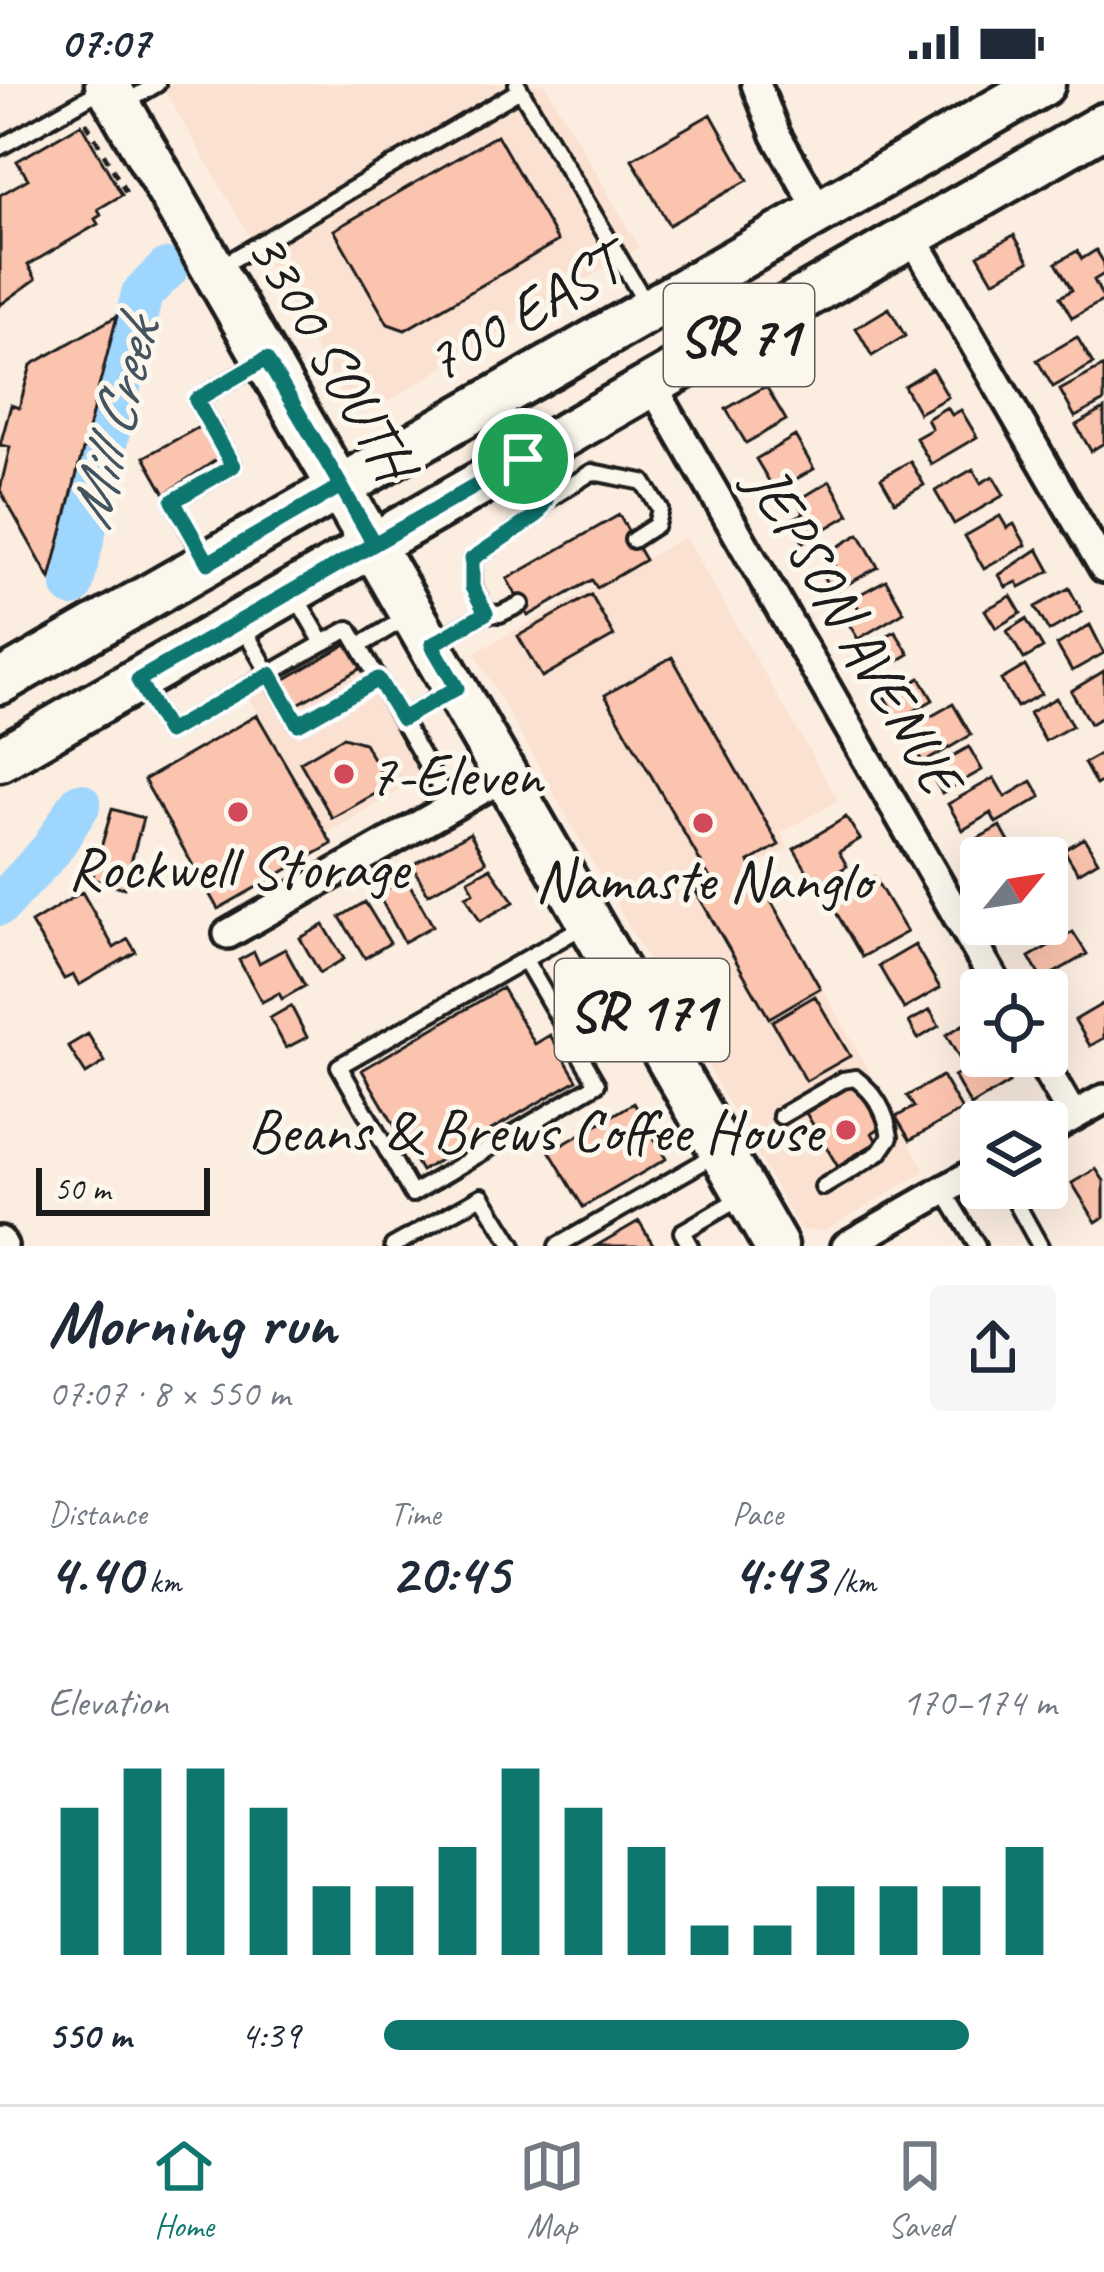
<!DOCTYPE html>
<html lang="en">
<head>
<meta charset="utf-8">
<style>
	body { margin:0; font-family:Caveat,sans-serif; background:#f6f6f7; color:#1f2937; height:100vh; display:flex; flex-direction:column; font-size:45px; white-space:nowrap }
	* { box-sizing:border-box; margin:0 }
	p { font-size:39px; color:#747a83 }
	.icon { flex:none; width:66px; height:66px; fill:none; stroke:currentColor; stroke-width:2; stroke-linecap:round; stroke-linejoin:round }
	.map { position:relative; height:1162px; overflow:hidden }
	.drawer { display:flex; flex-direction:column; background:#fff; flex:1 }
	.drawer>* { flex:none }
	.needle { width:78px; rotate:60deg }
	.fabs { position:absolute; left:960px; top:753px; display:grid; gap:24px }
	.fabs a { display:grid; place-items:center; width:108px; height:108px; border-radius:12px; background:#fff; box-shadow:0 12px 48px #0002; font-size:60px }
	.scale { position:absolute; left:36px; bottom:30px; width:174px; box-sizing:border-box; padding-left:12px; border:6px solid #1c1c1c; border-top:0; font-size:33px; line-height:42px; white-space:nowrap; color:#1c1c1c; -webkit-text-stroke:9px #fbf7ec; paint-order:stroke }
	.pin { position:absolute; display:grid; place-items:center; width:102px; height:102px; color:#fff; margin:-51px; border:6px solid #fff; border-radius:50%; box-shadow:0 3px 12px #0007 }
	.round { display:grid; place-items:center; flex:none; width:126px; height:126px; border-radius:12px; background:#f6f6f7 }
	.headline { display:flex; align-items:center; justify-content:space-between; height:204px; padding:0 48px }
	h1 { font-size:66px; font-weight:800; line-height:90px }
	.metrics { display:grid; grid-template-columns:repeat(3,1fr); gap:18px; height:204px; padding:12px 48px }
	.metrics div { display:grid; align-content:center }
	.metrics b { font-size:60px; font-weight:800 }
	.metrics small { font-size:33px; font-weight:400 }
	.metrics p { font-size:33px }
	.chart { height:336px; padding:24px 48px }
	.chart p { display:flex; justify-content:space-between }
	.chart svg { width:100%; height:216px; margin-top:12px; stroke:#0f766e; stroke-width:6 }
	ul { padding:0 48px; list-style:none; font-size:39px }
	li { display:grid; grid-template-columns:192px 144px 1fr; align-items:center; height:90px }
	li i { height:30px; border-radius:15px; background:#0f766e }
	.status { display:flex; justify-content:space-between; align-items:center; height:84px; padding:0 60px; background:#fff; direction:ltr }
	.status svg { height:33px; fill:currentColor }
	.tabs { display:flex; justify-content:space-around; align-items:center; height:168px; border-top:3px solid #e0e1e3; background:#fff; font-size:33px; color:#747a83 }
	.tabs a { display:grid; justify-items:center; gap:6px }
	.tabs .selected { color:#0f766e }
	.map>svg:first-child { display:block }
	.built { fill:#fbe1d1 }
	.lines { fill:none; stroke-linecap:round; stroke-linejoin:round }
	.river { stroke:#9fd6fe; stroke-width:42 }
	.building { fill:#fbc4ae; stroke:#1c1c1c; stroke-width:3 }
	.lane-casing { stroke:#1c1c1c; stroke-width:22 }
	.street-casing { stroke:#1c1c1c; stroke-width:36 }
	.primary-casing { stroke:#1c1c1c; stroke-width:51 }
	.path { stroke:#1c1c1c; stroke-width:4.5; stroke-dasharray:9 9; stroke-linecap:butt }
	.lane { stroke:#fbf7ec; stroke-width:14 }
	.street { stroke:#fbf7ec; stroke-width:27 }
	.primary { stroke:#fbf7ec; stroke-width:42 }
	.route-casing { stroke:#fff; stroke-width:24 }
	.route { stroke:#0f766e; stroke-width:15 }
	.poi-dot { fill:#d1495b; stroke:#fbf7ec; stroke-width:4.5 }
	.labels { text-anchor:middle; stroke-width:10; stroke-linejoin:round; paint-order:stroke }
	.shield { fill:#fbf7ec; stroke:#5f5e5a; stroke-width:3 }
	.shield-label { font-size:57px; font-weight:bold; fill:#1c1c1c }
	.street-label { font-size:60px; fill:#1c1c1c; stroke:#fbf7ec }
	.poi-label { font-size:60px; fill:#1c1c1c; stroke:#fbf7ec }
	.water-label { font-size:63px; font-style:italic; fill:#435460; stroke:#fbf7ec }
</style>
</head>
<body>
<div class="status"><b>07:07</b><svg viewBox="0 0 49 12"><path d="M0 12V9h3v3zM5 12V6h3v6zM10 12V3h3v9zM15 12V0h3v12zM26 1h20v11H26zM47 4h2v5h-2z"/></svg></div>
<div class="map">
<svg width="1104" height="1162" viewBox="0 0 1104 1162">
	<rect width="100%" height="100%" fill="#fbede0"/>
	<filter id="ink" filterUnits="userSpaceOnUse"><feTurbulence type="fractalNoise" baseFrequency=".00833" numOctaves="2"/><feDisplacementMap in="SourceGraphic" scale="24" xChannelSelector="R" yChannelSelector="G"/><feConvolveMatrix kernelMatrix="1 2 1 2 8 2 1 2 1" color-interpolation-filters="sRGB"/></filter>
	<g filter="url(#ink)">
		<!-- built -->
		<path class="built" d="M161 0H545L639 163 375 325 358 329 349 323Z
			M685 453 838 716 781 749 788 764 754 783 924 1085 920 1091 825 1146H800L475 569Z
			M333 537 351 541 435 685 327 749 242 602 247 587Z"/>
		<g class="lines">
			<!-- river -->
			<path class="river" d="M72 502 142 210 167 185
				M0 821 51 766 80 720"/>
		</g>
		<!-- building -->
		<path class="building" d="M711 30 748 96 669 141 632 75Z
			M81 40 122 111 98 125 101 131 95 135 98 140 28 181 36 195 0 221V111L28 95 17 77Z
			M497 51 558 157 405 246 388 240 334 146Z
			M1014 151 1029 177 993 197 978 171Z
			M1096 166 1104 179V190L1094 196 1104 216 1072 234 1060 213 1072 206 1056 179 1077 167 1082 175Z
			M889 224 905 252 872 272 856 244Z
			M117 232 50 495 0 406 10 363 0 361 11 321 19 324 31 281Z
			M1077 253 1093 280 1053 303 1037 276Z
			M1104 282V317L1075 333 1060 306Z
			M932 285 948 313 919 329 904 302Z
			M766 302 786 336 746 359 726 325Z
			M947 323 952 331 961 326 977 353 931 380 916 354 932 345 927 335Z
			M1104 325V359L1091 367 1076 341Z
			M201 342 219 374 165 410 144 373Z
			M795 352 814 385 775 407 756 375Z
			M910 377 924 401 895 418 881 394Z
			M973 385 981 399 993 392 1004 411 954 440 935 407Z
			M830 397 849 431 803 458 791 436 804 429 797 417Z
			M619 431 645 476 597 504 592 496 528 532 507 495Z
			M1000 432 1007 444 1014 440 1026 461 984 485 965 452Z
			M859 450 878 483 832 509 821 488 834 481 827 469Z
			M1038 465 1050 487 1020 503 1017 498 1006 503 999 491Z
			M886 496 904 528 858 555 846 535 860 527 853 514Z
			M1069 504 1082 528 1049 547 1035 523Z
			M591 511 614 552 542 593 518 552Z
			M1011 512 1021 529 996 544 985 526Z
			M1026 535 1043 564 1024 575 1007 547Z
			M1090 541 1104 569 1072 587 1057 561Z
			M895 547 909 570 874 591 860 568Z
			M352 557 365 582 291 624 277 600Z
			M672 573 779 761 749 778 820 904 769 934 695 806 711 796 605 611Z
			M1025 582 1041 610 1017 623 1001 596Z
			M1104 587V632L1090 640 1071 607Z
			M920 594 933 616 898 636 885 614Z
			M1056 614 1072 642 1045 657 1029 629Z
			M953 620 971 651 923 679 905 647Z
			M257 631 332 760 218 825 144 696Z
			M343 653 364 659 389 702 332 734 300 678Z
			M969 663 982 686 942 709 928 686Z
			M1102 669 1104 696 1096 701 1084 679Z
			M994 694 1005 713 1032 697 1041 713 996 739 991 729 963 746 948 720Z
			M112 725 143 734 124 804 92 795Z
			M846 733 860 755 839 768 847 782 816 802 794 765Z
			M1000 742 1014 767 1002 774H981V782L968 760Z
			M470 749 486 778 428 810 412 781Z
			M1084 754 1098 777 1078 789 1064 766Z
			M490 784 514 818 480 837 466 812 474 808 468 796Z
			M874 793 907 848 862 873 830 818Z
			M406 794 433 842 404 858 378 810Z
			M82 808 114 864 128 855 136 868 79 901 73 891 64 895 31 839Z
			M1049 810 1063 834 1020 858 1009 840H1047Z
			M365 818 390 859 365 874 340 833Z
			M324 841 344 875 320 889 300 854Z
			M1073 848 1087 870 1042 896 1029 873Z
			M915 861 940 904 904 925 879 882Z
			M285 865 305 902 282 915 279 909 262 918 239 876 254 868 259 879Z
			M502 904 535 960 550 951 577 996 421 1087 362 986Z
			M815 912 850 972 806 997 772 937Z
			M1104 919V954L1090 962 1075 936Z
			M291 922 307 953 286 964 270 934Z
			M930 926 939 942 918 955 909 938Z
			M969 937 981 958V968L962 979 946 951Z
			M88 950 105 978 86 990 68 962Z
			M989 972H993L1009 999 971 1022 954 992Z
			M942 992 962 1026 910 1056 896 1033 914 1023 907 1012Z
			M855 999 881 1043 872 1049 877 1058 850 1074 854 1080 841 1088 806 1029Z
			M634 1019 666 1075 583 1123 550 1068Z
			M1096 1085 1104 1097V1133L1096 1138 1072 1099Z
			M639 1137 654 1162H596Z"/>
		<g class="lines">
			<defs>
				<path id="lane" d="M517 0 648 223
					M125 19 157 0
					M0 63 103 5
					M220 183 520 6
					M525 379 546 417
					M206 477 173 417 233 382 196 316 262 277
					M295 511 323 559 349 545 359 562 409 532
					M521 520 500 530 486 529 473 503 472 475 537 431 546 417 592 388 643 398 660 425 656 441 633 456
					M242 542 298 640 378 595 451 723
					M436 558 486 529
					M359 562 378 595
					M140 599 168 648 323 559
					M402 635 452 606
					M525 876 597 1000 412 1110 339 982 587 840
					M781 1032 843 996 855 994C876 1010 886 1027 890 1053L879 1069 823 1103
					M1008 1104 1040 1162
					M944 1107 977 1162
					M393 1162 482 1112 513 1162
					M557 1162 717 1070
					M690 1162 682 1148 742 1113"/>
				<path id="street" d="M756 0 776 51 820 128
					M912 152 1104 484
					M652 301 1000 906
					M228 850 507 691
					M1038 972 1073 1032
					M1047 1047 1104 1015
					M0 1157 3 1162
					M846 1162 981 1085"/>
				<path id="primary" d="M107 0 776 1162
					M0 598 1043 0
					M0 675 1104 41"/>
			</defs>
			<!-- lane casing -->
			<use href="#lane" class="lane-casing"/>
			<!-- street casing -->
			<use href="#street" class="street-casing"/>
			<!-- primary casing -->
			<use href="#primary" class="primary-casing"/>
			<!-- path -->
			<path class="path" d="M86 38 128 112"/>
			<!-- lane -->
			<use href="#lane" class="lane"/>
			<!-- street -->
			<use href="#street" class="street"/>
			<!-- primary -->
			<use href="#primary" class="primary"/>
		</g>
	</g>
	<g class="lines" filter="url(#ink)">
		<defs>
			<path id="route" d="M523 375 374 460C339 398 303 336 266 275L196 316 233 382 173 417 208 479 341 402 374 460 138 596 168 648 270 590 298 640 378 595 402 635 457 604 432 561 486 529 472 503V475L537 431 546 416 523 375"/>
		</defs>
		<!-- route casing -->
		<use href="#route" class="route-casing"/>
		<!-- route -->
		<use href="#route" class="route"/>
	</g>
	<!-- markers -->
	<g class="poi-dot">
		<circle cx="344" cy="690" r="12"/>
		<circle cx="238" cy="728" r="12"/>
		<circle cx="703" cy="739" r="12"/>
		<circle cx="846" cy="1046" r="12"/>
	</g>
	<g class="labels">
		<!-- shield labels -->
		<g class="shield">
			<rect x="664" y="200" width="150" height="102" rx="9"/>
			<rect x="555" y="875" width="174" height="102" rx="9"/>
		</g>
		<g class="shield-label">
			<text x="739" y="271">SR 71</text>
			<text x="642" y="946">SR 171</text>
		</g>
		<!-- street labels -->
		<g class="street-label">
			<text transform="translate(522 228) rotate(-30)" y="21">700 EAST</text>
			<text transform="translate(332 270) rotate(60)" y="21">3300 SOUTH</text>
			<text transform="translate(855 545) rotate(60)" y="21">JEPSON AVENUE</text>
		</g>
		<!-- poi labels -->
		<g class="poi-label">
			<text x="368" y="711" text-anchor="start">7-Eleven</text>
			<text x="238" y="804">Rockwell Storage</text>
			<text x="703" y="816">Namaste Nanglo</text>
			<text x="822" y="1067" text-anchor="end">Beans &amp; Brews Coffee House</text>
		</g>
		<!-- water labels -->
		<g class="water-label">
			<text transform="translate(112 340) rotate(-76)" y="22">Mill Creek</text>
		</g>
	</g>
</svg>
<div class="fabs">
<a><svg class="needle" viewBox="-14 -14 28 28"><path d="M0-13l5 13h-10z" fill="#e53935"/><path d="M0 13l5-13h-10z" fill="#747a83"/></svg></a>
<a><svg class="icon" aria-label="locate" viewBox="0 0 24 24"><circle cx="12" cy="12" r="6"/><path d="M12 2v4M12 18v4M2 12h4M18 12h4"/></svg></a>
<a><svg class="icon" aria-label="layers" viewBox="0 0 24 24"><path d="M12 4l9 5-9 5-9-5zM3 14l9 5 9-5"/></svg></a>
</div>
<div class="scale">50 m</div>
<div class="pin" style="left:523px;top:375px;background:#1e9e55"><svg class="icon" aria-label="arrive" viewBox="0 0 24 24"><path d="M6 21V4h12l-3 4 3 4H6"/></svg></div>
</div>
<section class="drawer">
<div class="headline"><div><h1>Morning run</h1><p>07:07 · 8 × 550 m</p></div><a class="round"><svg class="icon" aria-label="share" viewBox="0 0 24 24"><path d="M12 15V3M7 8l5-5 5 5M5 13v7h14v-7"/></svg></a></div>
<div class="metrics">
<div><p>Distance</p><b>4.40<small> km</small></b></div>
<div><p>Time</p><b>20:45</b></div>
<div><p>Pace</p><b>4:43<small> /km</small></b></div>
</div>
<div class="chart"><p><span>Elevation</span>170–174 m</p>
<svg viewBox="0 0 160 44" preserveAspectRatio="none"><path d="M5 44V14M15 44V6M25 44V6M35 44V14M45 44V30M55 44V30M65 44V22M75 44V6M85 44V14M95 44V22M105 44V38M115 44V38M125 44V30M135 44V30M145 44V30M155 44V22"/></svg>
</div>
<ul>
<li><b>550 m</b>4:39<i style="width:87%"></i></li>
</ul>
</section>
<nav class="tabs">
<a class="selected"><svg class="icon" aria-label="home" viewBox="0 0 24 24"><path d="M3 11l9-7 9 7M6 9v11h12V9"/></svg>Home</a>
<a><svg class="icon" aria-label="map" viewBox="0 0 24 24"><path d="M3 6l6-2 6 2 6-2v14l-6 2-6-2-6 2zM9 4v14M15 6v14"/></svg>Map</a>
<a><svg class="icon" aria-label="saved" viewBox="0 0 24 24"><path d="M7 4h10v16l-5-4-5 4z"/></svg>Saved</a>
</nav>
</body>
</html>
